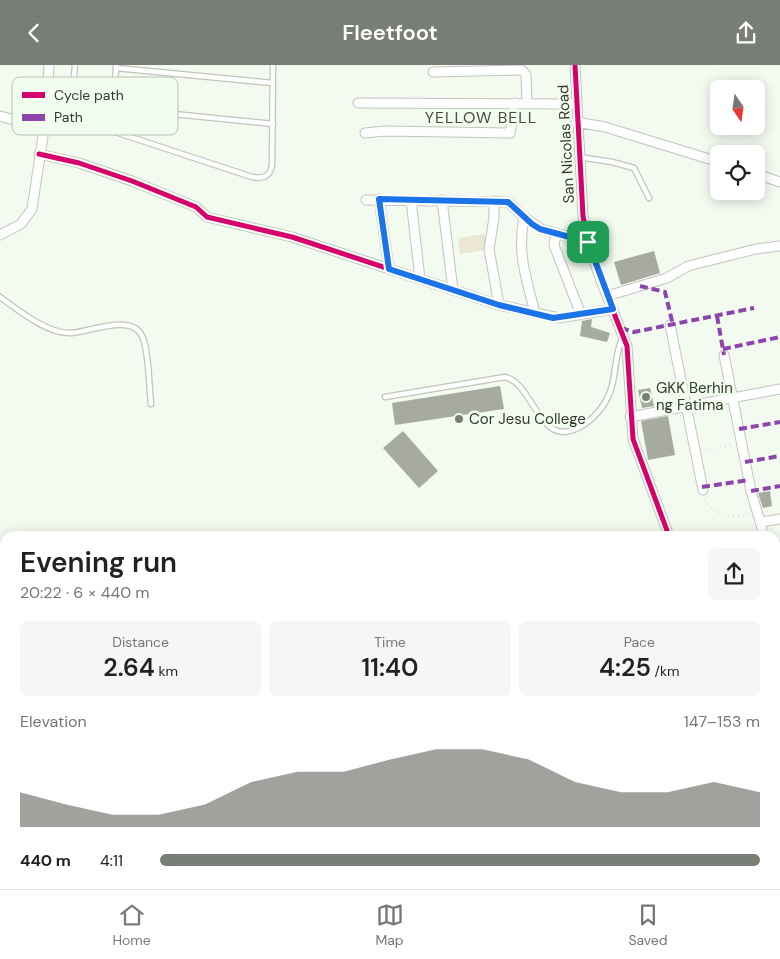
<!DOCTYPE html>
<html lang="en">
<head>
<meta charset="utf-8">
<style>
	body { margin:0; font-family:"DM Sans",sans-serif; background:#f6f6f6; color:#222; height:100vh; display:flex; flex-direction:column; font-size:19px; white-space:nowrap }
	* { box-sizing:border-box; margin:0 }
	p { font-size:16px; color:#767676 }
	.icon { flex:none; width:28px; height:28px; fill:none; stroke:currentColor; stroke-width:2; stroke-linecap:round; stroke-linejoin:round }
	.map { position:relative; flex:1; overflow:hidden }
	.side { position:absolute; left:0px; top:466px; width:780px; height:359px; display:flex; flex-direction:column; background:#fff; border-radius:15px 15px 0 0; box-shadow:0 2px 12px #0003 }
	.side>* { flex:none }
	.needle { width:32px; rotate:167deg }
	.controls { position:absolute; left:710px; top:15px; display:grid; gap:10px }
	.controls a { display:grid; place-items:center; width:55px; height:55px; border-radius:8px; background:#fff; box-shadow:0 2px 12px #0003; font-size:25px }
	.pin { position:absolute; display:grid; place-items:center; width:42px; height:42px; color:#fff; margin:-21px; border-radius:10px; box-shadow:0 2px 8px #0006 }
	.round { display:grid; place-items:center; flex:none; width:52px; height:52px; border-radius:8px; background:#f6f6f6 }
	.head { display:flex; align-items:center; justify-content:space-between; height:85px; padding:0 20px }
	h1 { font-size:28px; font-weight:600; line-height:38px }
	.metrics { display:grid; grid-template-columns:repeat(3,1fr); gap:8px; height:85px; padding:5px 20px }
	.metrics div { display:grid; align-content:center; border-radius:8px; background:#f6f6f6; text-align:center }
	.metrics b { font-size:25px; font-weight:600 }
	.metrics small { font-size:14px; font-weight:400 }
	.metrics p { font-size:14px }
	.chart { height:140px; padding:10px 20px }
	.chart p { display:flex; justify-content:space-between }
	.chart svg { width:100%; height:90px; margin-top:5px; fill:#787d75; opacity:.7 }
	ul { padding:0 20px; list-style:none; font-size:16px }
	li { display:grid; grid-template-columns:80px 60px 1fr; align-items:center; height:38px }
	li i { height:12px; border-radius:6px; background:#787d75 }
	header { display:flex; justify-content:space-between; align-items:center; height:65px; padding:0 20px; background:#787d75; color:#fff; font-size:22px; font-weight:600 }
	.menu { display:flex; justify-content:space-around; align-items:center; height:70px; border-top:1px solid #e0e0e0; background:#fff; font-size:14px; color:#767676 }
	.menu a { display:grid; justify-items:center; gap:2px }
	.menu .on { color:#787d75 }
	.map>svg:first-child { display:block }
	.pitch { fill:#ebe7d2 }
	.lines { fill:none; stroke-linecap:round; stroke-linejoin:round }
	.stream { stroke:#aad1ca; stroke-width:2.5 }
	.building { fill:#a7aa9e }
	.lane-casing { stroke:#c0c5be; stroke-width:7 }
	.street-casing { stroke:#c0c5be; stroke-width:11 }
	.path { stroke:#dfe0de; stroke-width:2; stroke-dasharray:1 4; stroke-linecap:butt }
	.lane { stroke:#fdfefd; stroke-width:4.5 }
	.street { stroke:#fdfefd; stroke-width:9 }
	.quiet { stroke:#8e44ad; stroke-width:4; stroke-dasharray:8 4; stroke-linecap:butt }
	.cycleway-casing { stroke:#f1fded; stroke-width:8 }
	.cycleway { stroke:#d6006c; stroke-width:5 }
	.route-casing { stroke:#fff; stroke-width:10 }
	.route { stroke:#1a73e8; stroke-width:6 }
	.poi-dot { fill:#787d75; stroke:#f1fded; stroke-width:2 }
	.labels { text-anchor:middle; stroke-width:5; stroke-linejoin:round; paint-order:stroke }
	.street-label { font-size:15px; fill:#353a33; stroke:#f1fded }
	.poi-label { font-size:15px; fill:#353a33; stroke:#f1fded; text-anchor:start }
	.neighbourhood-label { font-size:16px; letter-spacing:1px; fill:#444e41; stroke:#f1fded }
	.key { fill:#f1fded; stroke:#b9c2b5; stroke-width:1 }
	.key-label { font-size:14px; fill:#353a33 }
</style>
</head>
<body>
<header><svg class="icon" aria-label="back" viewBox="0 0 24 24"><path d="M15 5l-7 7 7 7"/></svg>Fleetfoot<svg class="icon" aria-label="share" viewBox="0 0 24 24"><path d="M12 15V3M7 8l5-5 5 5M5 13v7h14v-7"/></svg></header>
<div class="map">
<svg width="780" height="824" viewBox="0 0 780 824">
	<rect width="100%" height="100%" fill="#f3faf0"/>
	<!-- pitch -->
	<path class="pitch" d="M485 169 487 185 460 189 458 173Z"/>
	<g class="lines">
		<!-- stream -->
		<path class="stream" d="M775 493 780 492
			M0 742 5 740
			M171 824 173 820"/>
	</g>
	<!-- building -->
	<path class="building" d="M654 186 660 208 621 220 614 197Z
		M592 254 591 262 610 268 607 277 580 271 582 256Z
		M500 321 504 344 395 360 392 338Z
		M650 323 654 341 642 343 638 325Z
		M668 351 675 390 648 395 641 356Z
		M403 366 438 406 419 423 383 383Z
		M770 426 772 441 763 443 758 428Z"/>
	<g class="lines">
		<defs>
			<path id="lane" d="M75 0C74 17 67 46 85 57L252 112C263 114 270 112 272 100L273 0
				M116 3 273 18
				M114 43 273 59
				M113 66 116 0
				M579 92 612 97 634 103 649 133
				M0 232C18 245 47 269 71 268 89 267 132 248 142 271 149 285 149 323 151 339
				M385 332 505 312C535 319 538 385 580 362 593 355 605 341 610 327 617 309 614 289 623 271"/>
			<path id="street" d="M575 0 583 151 588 177 600 213 627 281 633 374 669 471
				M433 7 522 5 526 10 527 38
				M358 38 575 39
				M0 51C20 56 29 63 46 47
				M576 57 605 62 719 97
				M365 68 385 66 510 68 515 38
				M39 89 79 98 132 116 196 142 207 152 292 172 499 240 559 253 613 244
				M756 109 780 117
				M379 134 389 204
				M366 135 508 137 524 152C517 189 526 212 535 248
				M411 135 420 214
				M442 135 453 225
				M494 136V153L489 184 499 240
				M524 152 541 164 588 177
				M556 169 554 180 581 250
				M0 170 21 159 32 144 46 51 49 0
				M607 231 667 213 688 201 756 184 780 181
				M670 260 703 425
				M724 290 751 426 762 463
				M630 352 780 324
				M760 457 780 454
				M775 603 780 609"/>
		</defs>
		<!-- lane casing -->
		<use href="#lane" class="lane-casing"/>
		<!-- street casing -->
		<use href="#street" class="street-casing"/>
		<!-- path -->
		<path class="path" d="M705 385 732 381
			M705 434C712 453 733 453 750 449"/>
		<!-- lane -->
		<use href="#lane" class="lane"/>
		<!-- street -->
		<use href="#street" class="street"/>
		<!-- quiet -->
		<path class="quiet" d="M640 221 665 227 673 260
			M717 251 724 290
			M621 263 634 267 754 243
			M723 284 780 272
			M739 364 780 357
			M745 397 780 391
			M702 422 749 415
			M751 426 780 421
			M730 820 733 824"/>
		<defs>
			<path id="cycleway" d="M575 0 583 151 588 177 600 213 627 281 633 374 669 471
				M39 89 79 98 132 116 196 142 207 152 292 172 499 240 559 253 613 244"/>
		</defs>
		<!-- cycleway casing -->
		<use href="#cycleway" class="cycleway-casing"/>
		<!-- cycleway -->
		<use href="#cycleway" class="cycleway"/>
	</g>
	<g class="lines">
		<defs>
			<path id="route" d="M379 134 508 137 532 159 540 164 588 177 613 244 553 253 499 240 389 204Z"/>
		</defs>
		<!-- route casing -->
		<use href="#route" class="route-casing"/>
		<!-- route -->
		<use href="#route" class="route"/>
	</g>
	<!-- markers -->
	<g class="poi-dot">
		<circle cx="646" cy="332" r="5"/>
		<circle cx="459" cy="354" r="5"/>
	</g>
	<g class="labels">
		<!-- street labels -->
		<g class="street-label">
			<text transform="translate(566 79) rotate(-93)" y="5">San Nicolas Road</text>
		</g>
		<!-- poi labels -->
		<g class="poi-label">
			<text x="656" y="328">GKK Berhin<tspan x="656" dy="17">ng Fatima</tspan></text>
			<text x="469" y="359">Cor Jesu College</text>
		</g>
		<!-- neighbourhood labels -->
		<g class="neighbourhood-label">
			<text x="481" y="58">YELLOW BELL</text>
		</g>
	</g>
	<!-- legend -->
	<rect x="12" y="12" width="166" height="58" rx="8" class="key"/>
	<rect x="22" y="27" width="23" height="6" fill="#d6006c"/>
	<rect x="22" y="49" width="23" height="7" fill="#8e44ad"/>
	<g class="key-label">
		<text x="54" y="35">Cycle path</text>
		<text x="54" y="57">Path</text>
	</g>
</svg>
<div class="controls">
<a><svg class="needle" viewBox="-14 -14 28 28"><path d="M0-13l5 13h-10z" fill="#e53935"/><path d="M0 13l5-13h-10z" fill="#767676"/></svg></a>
<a><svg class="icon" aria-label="locate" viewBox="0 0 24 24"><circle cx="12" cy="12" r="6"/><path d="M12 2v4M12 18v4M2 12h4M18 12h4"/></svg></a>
</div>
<div class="pin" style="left:588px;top:177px;background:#1e9e55"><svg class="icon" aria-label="arrive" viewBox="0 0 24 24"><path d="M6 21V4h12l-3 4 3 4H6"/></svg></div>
<section class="side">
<div class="head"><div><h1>Evening run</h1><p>20:22 · 6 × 440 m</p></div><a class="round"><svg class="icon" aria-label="share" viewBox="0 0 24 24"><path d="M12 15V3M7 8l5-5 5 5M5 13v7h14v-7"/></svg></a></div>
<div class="metrics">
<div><p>Distance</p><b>2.64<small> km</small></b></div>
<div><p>Time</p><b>11:40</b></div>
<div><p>Pace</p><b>4:25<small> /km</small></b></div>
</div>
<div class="chart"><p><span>Elevation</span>147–153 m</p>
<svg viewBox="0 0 160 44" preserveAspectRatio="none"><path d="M0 44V27L10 33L20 38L30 38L40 33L50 22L60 17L70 17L80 11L90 6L100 6L110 11L120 22L130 27L140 27L150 22L160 27V44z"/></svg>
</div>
<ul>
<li><b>440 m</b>4:11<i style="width:100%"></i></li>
</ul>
</section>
</div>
<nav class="menu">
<a class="on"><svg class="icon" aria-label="home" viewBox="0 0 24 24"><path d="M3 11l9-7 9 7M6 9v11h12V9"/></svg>Home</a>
<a><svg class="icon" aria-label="map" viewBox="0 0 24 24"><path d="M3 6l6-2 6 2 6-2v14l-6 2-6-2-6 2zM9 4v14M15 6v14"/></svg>Map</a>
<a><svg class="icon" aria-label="saved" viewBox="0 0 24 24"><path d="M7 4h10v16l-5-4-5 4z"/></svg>Saved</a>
</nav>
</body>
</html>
